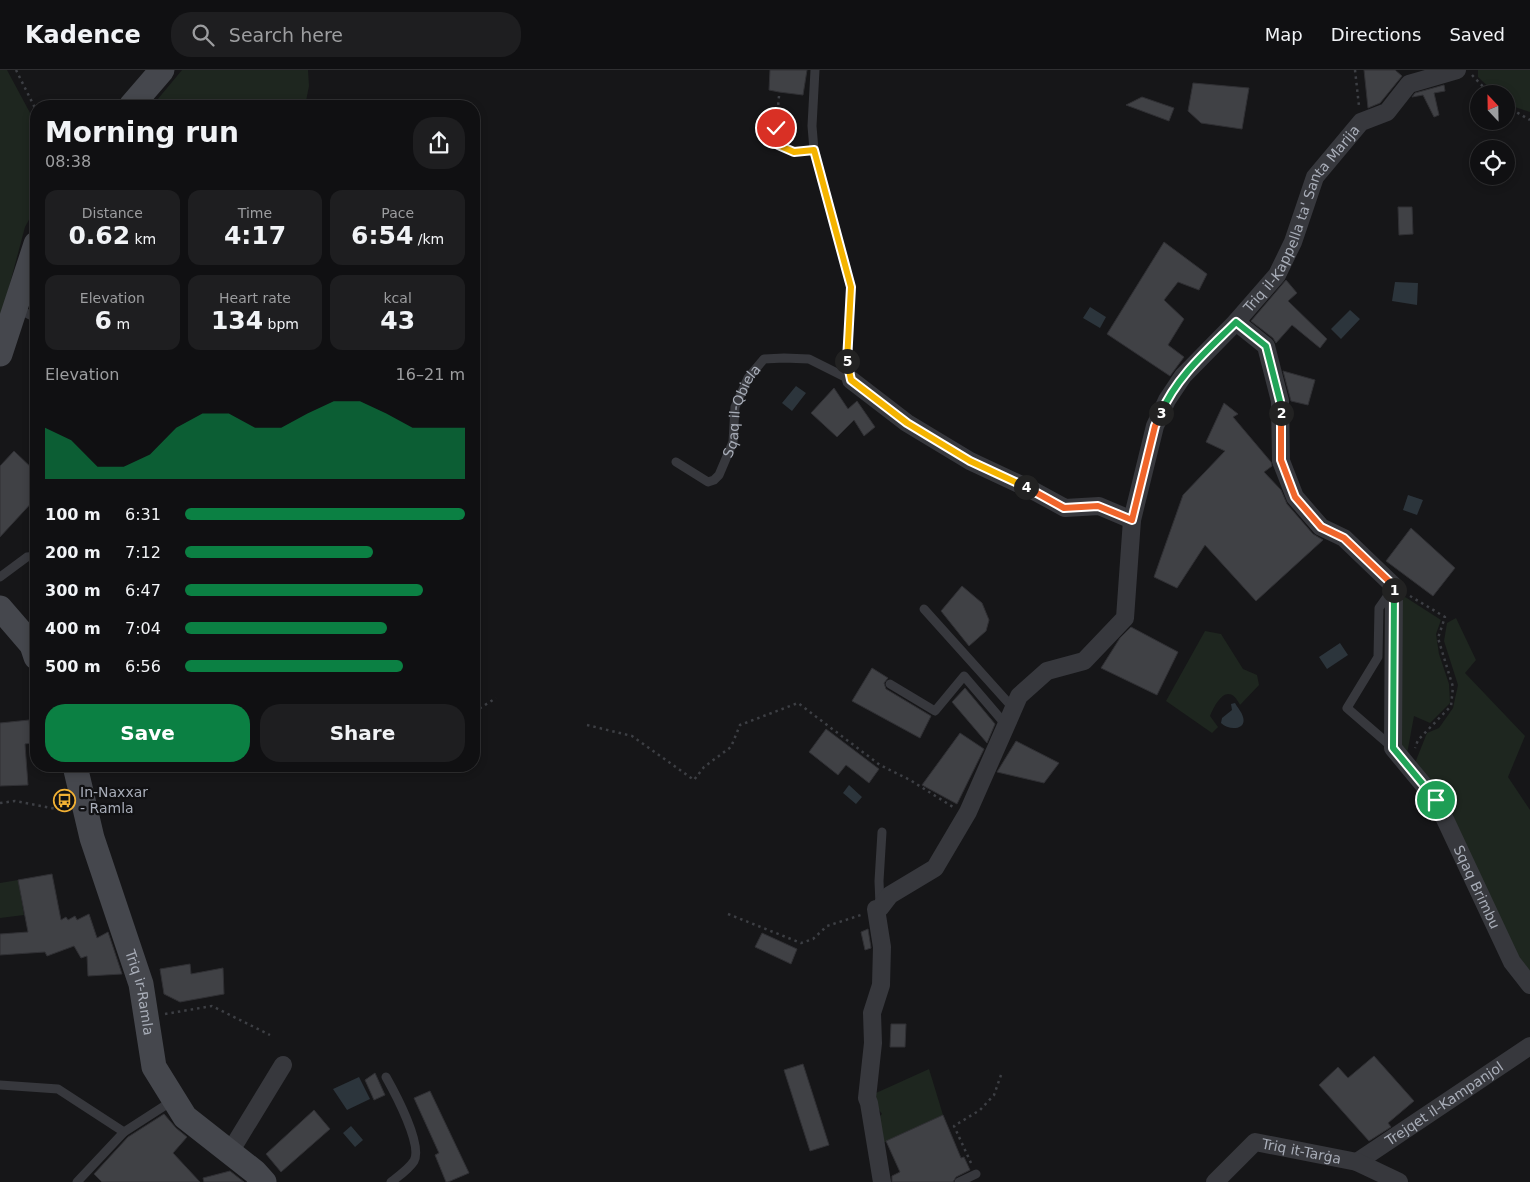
<!DOCTYPE html>
<html lang="en">
<head>
<meta charset="utf-8">
<style>
	body { margin:0; font-family:"DejaVu Sans",sans-serif; background:#1e1e20; color:#f1f3f6; height:100vh; display:flex; flex-direction:column; font-size:19px; white-space:nowrap }
	* { box-sizing:border-box; margin:0 }
	p { font-size:16px; color:#9c9d9f }
	.icon { flex:none; width:28px; height:28px; fill:none; stroke:currentColor; stroke-width:2; stroke-linecap:round; stroke-linejoin:round }
	.map { position:relative; flex:1; overflow:hidden }
	.drawer { position:absolute; left:30px; top:30px; width:450px; height:672px; display:flex; flex-direction:column; background:#101012; border-radius:20px; box-shadow:0 2px 8px #0003,0 0 0 1px #303032 }
	.drawer>* { flex:none }
	.needle { width:32px; rotate:338deg }
	.buttons { position:absolute; left:1470px; top:15px; display:grid; gap:10px }
	.buttons a { display:grid; place-items:center; width:45px; height:45px; border-radius:50%; background:#101012; box-shadow:0 2px 8px #0003,0 0 0 1px #303032; font-size:25px }
	.pin { position:absolute; display:grid; place-items:center; width:42px; height:42px; color:#fff; margin:-21px; border:2px solid #fff; border-radius:50%; box-shadow:0 1px 5px #0007 }
	.km { position:absolute; width:25px; height:25px; margin:-12px; border-radius:50%; background:#222; color:#fff; font-size:14px; line-height:25px; text-align:center }
	.round { display:grid; place-items:center; flex:none; width:52px; height:52px; border-radius:20px; background:#1e1e20 }
	.summary { display:flex; align-items:center; justify-content:space-between; height:85px; padding:0 15px }
	h1 { font-size:28px; font-weight:700; line-height:38px }
	.metrics { display:grid; grid-template-columns:repeat(3,1fr); gap:8px; height:85px; padding:5px 15px }
	.metrics div { display:grid; align-content:center; border-radius:12px; background:#1e1e20; text-align:center }
	.metrics b { font-size:25px; font-weight:700 }
	.metrics small { font-size:14px; font-weight:400 }
	.metrics p { font-size:14px }
	.chart { height:140px; padding:10px 15px }
	.chart p { display:flex; justify-content:space-between }
	.chart svg { width:100%; height:90px; margin-top:5px; fill:#0b8043; opacity:.7 }
	.action { display:flex; gap:10px; margin-top:auto; padding:10px 15px }
	.action a { flex:1; height:58px; border-radius:20px; background:#0b8043; color:#fff; font-size:20px; font-weight:700; line-height:58px; text-align:center }
	.action a+a { background:#1e1e20; color:#f1f3f6 }
	ul { padding:0 15px; list-style:none; font-size:16px }
	li { display:grid; grid-template-columns:80px 60px 1fr; align-items:center; height:38px }
	li i { height:12px; border-radius:6px; background:#0b8043 }
	header { display:flex; align-items:center; gap:30px; box-sizing:border-box; height:70px; padding:0 25px; background:#101012; border-bottom:1px solid #303032 }
	header strong { font-size:24px }
	nav { display:flex; gap:28px; margin-inline-start:auto; font-size:18px }
	.search { width:350px; height:45px; background:#1e1e20; display:flex; align-items:center; gap:12px; box-sizing:border-box; padding:0 18px; border-radius:20px; color:#9c9d9f; font-size:19px }
	.map>svg:first-child { display:block }
	.green { fill:#1e261f }
	.water { fill:#2c353c }
	.building { fill:#404145; stroke:#303034 }
	.lines { fill:none; stroke-linecap:round; stroke-linejoin:round }
	.path { stroke:#3d3f44; stroke-width:2.5; stroke-dasharray:2.5 4; stroke-linecap:butt }
	.service { stroke:#37383d; stroke-width:9 }
	.minor { stroke:#37383d; stroke-width:18 }
	.secondary { stroke:#45474d; stroke-width:25 }
	.split-1-casing { stroke:#fff; stroke-width:10 }
	.split-2-casing { stroke:#fff; stroke-width:10 }
	.split-3-casing { stroke:#fff; stroke-width:10 }
	.split-4-casing { stroke:#fff; stroke-width:10 }
	.split-5-casing { stroke:#fff; stroke-width:10 }
	.split-6-casing { stroke:#fff; stroke-width:10 }
	.split-1 { stroke:#22a559; stroke-width:6 }
	.split-2 { stroke:#f0652b; stroke-width:6 }
	.split-3 { stroke:#22a559; stroke-width:6 }
	.split-4 { stroke:#f0652b; stroke-width:6 }
	.split-5 { stroke:#f5b400; stroke-width:6 }
	.split-6 { stroke:#f5b400; stroke-width:6 }
	.labels { text-anchor:middle; stroke-width:4.5; stroke-linejoin:round; paint-order:stroke }
	.street-label { font-size:14px; fill:#a8adb8; stroke:#111113 }
	.poi-label { font-size:14px; fill:#a8adb8; stroke:#111113; text-anchor:start }
</style>
</head>
<body>
<header>
<strong>Kadence</strong>
<div class="search"><svg class="icon" aria-label="search" viewBox="0 0 24 24"><circle cx="10" cy="10" r="6"/><path d="M15 15l6 6"/></svg>Search here</div>
<nav><a>Map</a><a>Directions</a><a>Saved</a></nav>
</header>
<div class="map">
<svg width="1530" height="1112" viewBox="0 0 1530 1112">
	<rect width="100%" height="100%" fill="#161618"/>
	<!-- green -->
	<path class="green" d="M0 0H7L36 54V137L25 157 0 251Z
		M182 0H308L309 16 305 36H165L157 30Z
		M1478 0H1530V42L1506 34V24H1496L1478 7Z
		M1399 523 1441 550 1436 564 1439 584 1449 614 1450 633 1430 653 1414 646 1407 684 1403 682 1398 649Z
		M1456 548 1476 590 1465 603 1525 666 1508 707 1530 740V909L1415 693 1427 663 1439 658 1453 638 1458 615 1444 571 1447 553Z
		M1205 561 1221 564 1243 599 1257 605 1259 615 1240 635C1228 611 1216 632 1210 646L1218 657 1212 663 1166 631Z
		M18 810 24 845 0 848V813Z
		M929 999 943 1045 885 1072 878 1073 876 1050 882 1044 876 1036V1023Z"/>
	<!-- water -->
	<path class="water" d="M1395 212 1418 213 1417 235 1392 231Z
		M1090 237 1106 247 1100 258 1083 248Z
		M1350 240 1360 249 1341 269 1331 259Z
		M796 316 806 323 792 341 782 333Z
		M1408 425 1423 430 1417 445 1403 440Z
		M1340 573 1348 585 1327 599 1319 587Z
		M1235 633C1237 637 1242 642 1243 647 1247 660 1229 661 1221 653L1222 648 1232 640 1231 634Z
		M849 715 862 727 856 734 843 723Z
		M359 1007 370 1029 347 1040 333 1019Z
		M351 1056 363 1070 355 1077 343 1063Z"/>
	<!-- building -->
	<path class="building" d="M770 0H807L803 25 779 22 769 20Z
		M1364 0H1395L1402 6 1380 33 1368 38Z
		M1193 13 1249 18 1242 59 1201 53 1188 41Z
		M1444 15 1445 21 1434 23 1439 45 1434 47 1423 25 1412 27 1415 23Z
		M1142 27 1174 38 1169 51 1126 35Z
		M1398 137H1412L1413 164 1399 165Z
		M1164 172 1207 204 1199 220 1178 212 1164 230 1184 249 1168 275 1184 287 1170 306 1107 264Z
		M1286 210 1297 223 1288 231 1327 269 1320 278 1292 255 1276 273 1273 268 1251 251Z
		M1283 301 1315 310 1308 335 1291 331Z
		M834 318 848 339 857 331 875 357 864 366 854 350 837 367 811 343Z
		M1224 333 1238 344 1233 347 1271 392 1272 396 1264 402 1281 420 1287 434 1313 464 1323 470 1256 531 1205 475 1177 518 1154 507 1183 425 1225 381 1206 372Z
		M14 381 36 402V428L0 467V396Z
		M1411 458 1455 498 1433 526 1386 491Z
		M962 516 982 533 989 550 986 561 969 576 941 541Z
		M1131 557 1178 582 1157 625 1101 598 1120 568Z
		M872 598 888 608 884 613 886 619 931 646 920 668 852 631Z
		M965 618 995 654 987 673 952 632Z
		M29 650 31 673 25 674 28 715 0 716V653Z
		M826 659 879 699 869 713 846 695 838 705 809 682Z
		M960 663 984 679 957 734 922 715Z
		M1016 671 1059 693 1044 713 997 702Z
		M52 804 61 850 66 847 68 850 75 846 77 850 89 844 97 868 108 862 122 904 88 906 87 886 81 888 74 876 47 886 45 882 0 885V864L28 862 18 810Z
		M868 859 871 878 865 880 861 862Z
		M762 863 797 879 791 894 755 877Z
		M190 894 191 904 223 898 224 924 180 932 164 924 160 899Z
		M891 954H906L905 977H890Z
		M1374 986 1414 1031 1388 1053 1391 1057 1369 1071 1319 1015 1338 997 1348 1008Z
		M803 994 829 1075 810 1081 784 1000Z
		M375 1003 385 1025 374 1030 365 1010Z
		M430 1021 469 1103 448 1112H446L435 1085 439 1083 414 1028Z
		M314 1040 330 1059 281 1102 266 1084Z
		M164 1044 176 1058 187 1067 173 1083 200 1112H102L94 1104 128 1067Z
		M943 1045 961 1088 964 1087 970 1100 956 1107 953 1112H892V1106L900 1102 886 1071Z
		M230 1101 244 1112H204L203 1108Z"/>
	<g class="lines">
		<!-- path -->
		<path class="path" d="M16 0 36 40
			M1355 0 1359 36
			M1472 5 1490 24
			M779 26 776 58 778 75 794 82 803 81
			M1506 36 1530 50
			M1410 526 1445 547 1438 568 1453 617 1451 636 1418 670 1415 678
			M474 642 496 628
			M587 655 632 666 694 710 704 697 731 677 740 655 798 633 880 695 910 710 953 737
			M0 733 15 731 66 741
			M728 844 801 873 813 869 827 856 861 845
			M165 944 212 936 270 965
			M971 1093 954 1056 980 1040 994 1025 1001 1005"/>
		<!-- service -->
		<g class="service">
			<path d="M815 0 812 56 814 80 851 217 847 292 851 310"/>
			<path d="M16 238 36 248"/>
			<path id="s1" d="M676 392 708 412 714 410 719 405 733 372 735 337 748 308 764 289 784 288 809 289 851 310"/>
			<path d="M0 507 27 487 36 486"/>
			<path d="M1391 521 1379 538 1378 587 1347 638 1392 677"/>
			<path d="M924 539 1013 638"/>
			<path d="M890 614 935 641 964 606 1006 655"/>
			<path d="M880 835 879 811 882 762"/>
			<path d="M386 1007C395 1023 423 1075 414 1091 409 1099 399 1106 391 1112"/>
			<path d="M0 1015 58 1019 124 1062"/>
			<path d="M77 1112 124 1062 172 1031"/>
			<path d="M959 1112 976 1104"/>
		</g>
		<!-- minor -->
		<g class="minor">
			<path id="s2" d="M1236 252 1266 276 1280 331 1281 391 1295 427 1321 457 1344 468 1394 516 1393 678 1436 730 1512 892 1530 915"/>
			<path d="M851 310 907 353 970 391 1032 420 1065 438 1099 436 1132 450"/>
			<path d="M230 1082 283 995"/>
			<path id="s3" d="M1357 1092 1530 976"/>
			<path id="s4" d="M882 1112 869 1033 867 1028 873 973 872 943 881 915 882 877 876 839 880 838 890 825 935 798 968 742 1019 626 1047 601 1084 591 1125 548 1132 450 1155 356 1167 330 1183 306 1236 252 1277 205 1293 172 1315 107 1361 52 1387 42 1409 14 1457 0"/>
			<path id="s5" d="M1215 1112 1255 1072 1357 1092 1399 1112"/>
		</g>
		<!-- secondary -->
		<g class="secondary">
			<path d="M131 36 162 0"/>
			<path d="M0 284 36 174"/>
			<path d="M0 538 32 575 36 587"/>
			<path id="s6" d="M75 696 92 768 141 914 154 997 185 1047 255 1102 264 1112"/>
		</g>
	</g>
	<g class="lines">
		<defs>
			<path id="split-1" d="M1394 520 1393 678 1436 730"/>
			<path id="split-2" d="M1281 343V390L1295 427 1321 457 1344 468 1394 516V520"/>
			<path id="split-3" d="M1161 343C1177 306 1208 280 1236 252L1266 276 1280 331 1281 343"/>
			<path id="split-4" d="M1026 417 1064 438 1098 436 1132 450 1155 356 1161 343"/>
			<path id="split-5" d="M847 291 851 310 907 353 970 391 1026 417"/>
			<path id="split-6" d="M776 58 778 75 794 82 814 80 851 217 847 291"/>
		</defs>
		<!-- split-1 casing -->
		<use href="#split-1" class="split-1-casing"/>
		<!-- split-2 casing -->
		<use href="#split-2" class="split-2-casing"/>
		<!-- split-3 casing -->
		<use href="#split-3" class="split-3-casing"/>
		<!-- split-4 casing -->
		<use href="#split-4" class="split-4-casing"/>
		<!-- split-5 casing -->
		<use href="#split-5" class="split-5-casing"/>
		<!-- split-6 casing -->
		<use href="#split-6" class="split-6-casing"/>
		<!-- split-1 -->
		<use href="#split-1" class="split-1"/>
		<!-- split-2 -->
		<use href="#split-2" class="split-2"/>
		<!-- split-3 -->
		<use href="#split-3" class="split-3"/>
		<!-- split-4 -->
		<use href="#split-4" class="split-4"/>
		<!-- split-5 -->
		<use href="#split-5" class="split-5"/>
		<!-- split-6 -->
		<use href="#split-6" class="split-6"/>
	</g>
	<!-- icons -->
	<defs>
		<symbol id="bus-ring" viewBox="-11 -11 22 22"><circle r="9.5" fill="#111113" stroke="#f2b134" stroke-width="1.5"/><path d="M-5-6H5V4H4V6H2V4H-2V6H-4V4H-5ZM-3.5-4V0h7V-4ZM-3.5 1.2v1.5H-2V1.2ZM2 1.2v1.5H3.5V1.2Z" fill="#f2b134"/></symbol>
	</defs>
	<g fill-rule="evenodd">
		<use href="#bus-ring" x="52" y="718" width="25" height="25"/>
	</g>
	<g class="labels">
		<!-- street labels -->
		<g class="street-label">
			<text dy="5" stroke="none"><textPath href="#s4" startOffset="1129">Triq il-Kappella ta' Santa Marija</textPath></text>
			<text dy="5" stroke="none"><textPath href="#s1" startOffset="120">Sqaq il-Qbiela</textPath></text>
			<text dy="5" stroke="none"><textPath href="#s2" startOffset="654">Sqaq Brimbu</textPath></text>
			<text dy="5" stroke="none"><textPath href="#s6" startOffset="236">Triq ir-Ramla</textPath></text>
			<text dy="5" stroke="none"><textPath href="#s3" startOffset="105">Trejqet il-Kampanjol</textPath></text>
			<text dy="5" stroke="none"><textPath href="#s5" startOffset="104">Triq it-Tarġa</textPath></text>
		</g>
		<!-- poi labels -->
		<g class="poi-label">
			<text x="80" y="727">In-Naxxar<tspan x="80" dy="16">- Ramla</tspan></text>
		</g>
	</g>
</svg>
<div class="buttons">
<a><svg class="needle" viewBox="-14 -14 28 28"><path d="M0-13l5 13h-10z" fill="#e53935"/><path d="M0 13l5-13h-10z" fill="#9c9d9f"/></svg></a>
<a><svg class="icon" aria-label="locate" viewBox="0 0 24 24"><circle cx="12" cy="12" r="6"/><path d="M12 2v4M12 18v4M2 12h4M18 12h4"/></svg></a>
</div>
<div class="pin" style="left:1436px;top:730px;background:#1e9e55"><svg class="icon" aria-label="arrive" viewBox="0 0 24 24"><path d="M6 21V4h12l-3 4 3 4H6"/></svg></div>
<div class="pin" style="left:776px;top:58px;background:#d93025"><svg class="icon" aria-label="check" viewBox="0 0 24 24"><path d="M5 12l5 5 9-10"/></svg></div>
<b class="km" style="left:1394px;top:520px">1</b>
<b class="km" style="left:1281px;top:343px">2</b>
<b class="km" style="left:1161px;top:343px">3</b>
<b class="km" style="left:1026px;top:417px">4</b>
<b class="km" style="left:847px;top:291px">5</b>
<section class="drawer">
<div class="summary"><div><h1>Morning run</h1><p>08:38</p></div><a class="round"><svg class="icon" aria-label="share" viewBox="0 0 24 24"><path d="M12 15V3M7 8l5-5 5 5M5 13v7h14v-7"/></svg></a></div>
<div class="metrics">
<div><p>Distance</p><b>0.62<small> km</small></b></div>
<div><p>Time</p><b>4:17</b></div>
<div><p>Pace</p><b>6:54<small> /km</small></b></div>
</div>
<div class="metrics">
<div><p>Elevation</p><b>6<small> m</small></b></div>
<div><p>Heart rate</p><b>134<small> bpm</small></b></div>
<div><p>kcal</p><b>43</b></div>
</div>
<div class="chart"><p><span>Elevation</span>16–21 m</p>
<svg viewBox="0 0 160 44" preserveAspectRatio="none"><path d="M0 44V19L10 25L20 38L30 38L40 32L50 19L60 12L70 12L80 19L90 19L100 12L110 6L120 6L130 12L140 19L150 19L160 19V44z"/></svg>
</div>
<ul>
<li><b>100 m</b>6:31<i style="width:100%"></i></li>
<li><b>200 m</b>7:12<i style="width:67%"></i></li>
<li><b>300 m</b>6:47<i style="width:85%"></i></li>
<li><b>400 m</b>7:04<i style="width:72%"></i></li>
<li><b>500 m</b>6:56<i style="width:78%"></i></li>
</ul>
<div class="action"><a>Save</a><a>Share</a></div>
</section>
</div>
</body>
</html>
